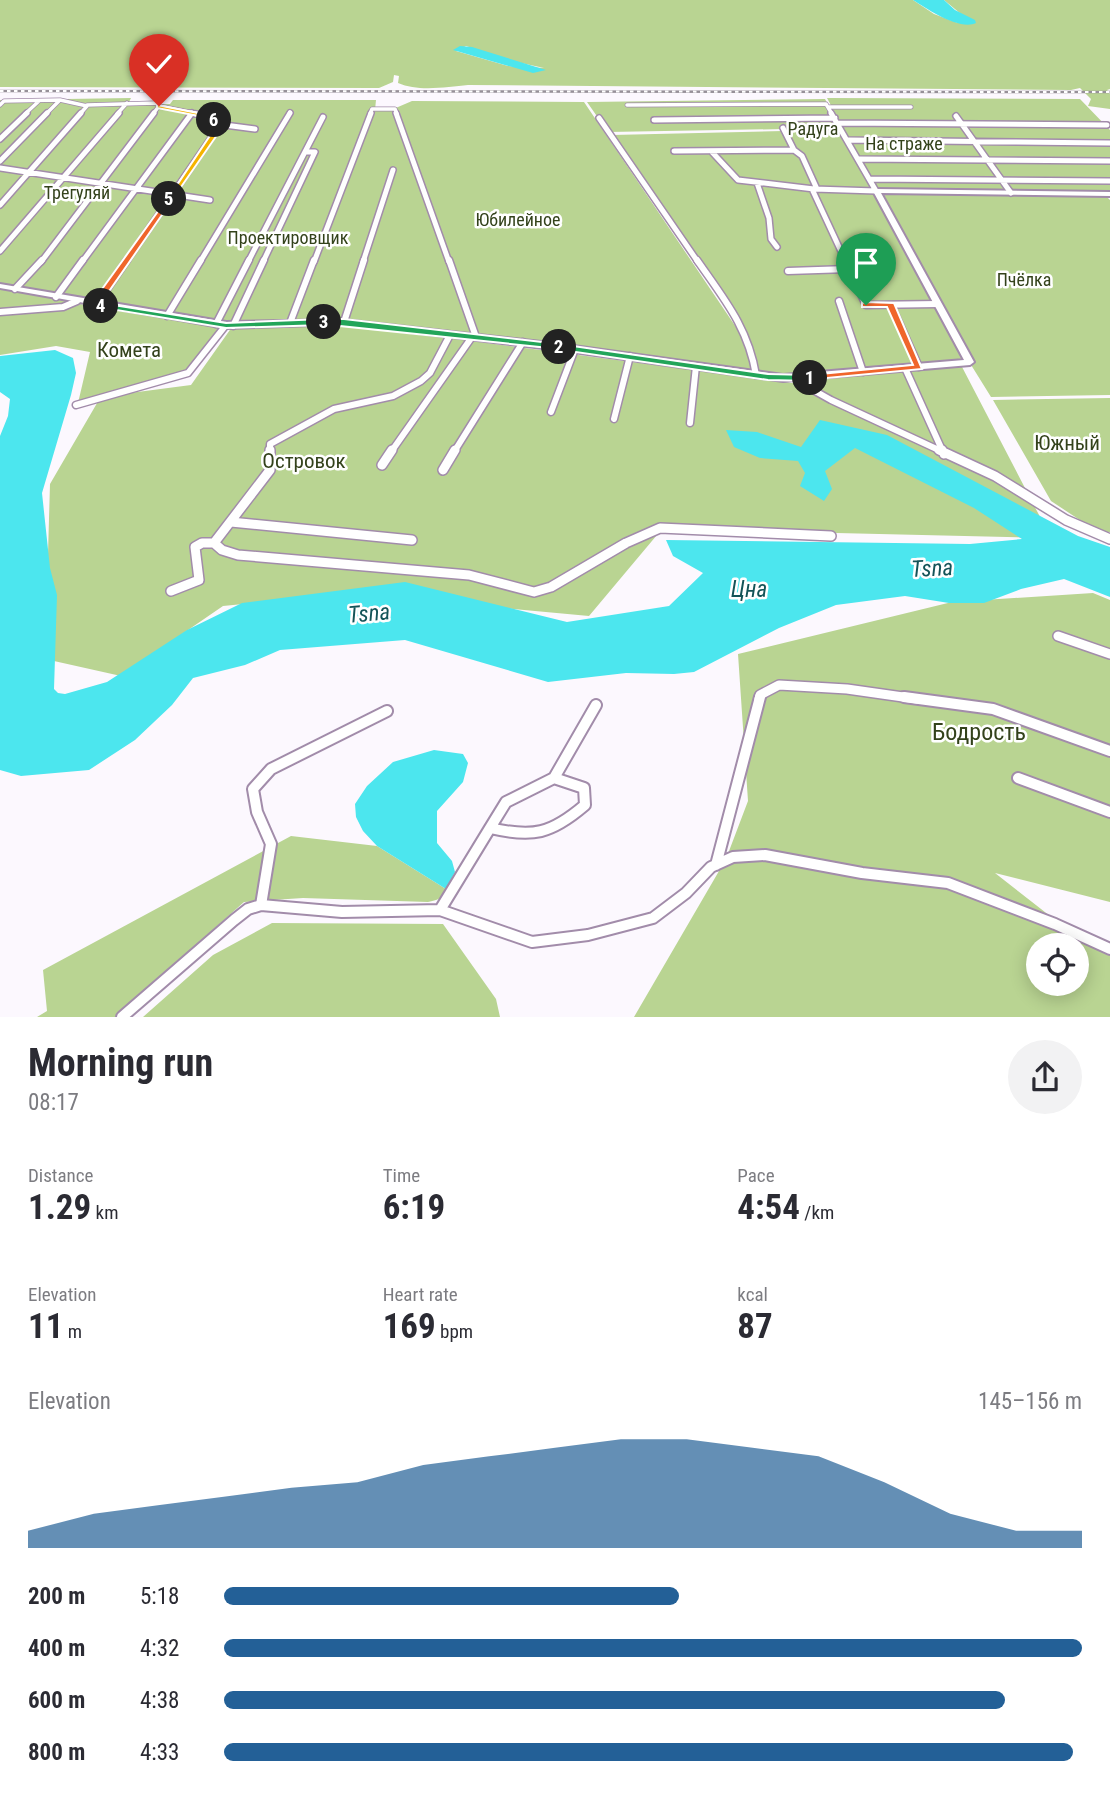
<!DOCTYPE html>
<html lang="en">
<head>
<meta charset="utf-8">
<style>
	body { margin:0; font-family:"Roboto Condensed",sans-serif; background:#f2f2f3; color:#2b2b33; height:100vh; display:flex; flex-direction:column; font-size:26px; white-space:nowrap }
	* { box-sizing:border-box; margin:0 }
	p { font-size:23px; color:#7c7c81 }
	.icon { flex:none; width:38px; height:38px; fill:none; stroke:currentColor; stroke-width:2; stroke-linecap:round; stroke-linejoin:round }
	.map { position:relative; height:1017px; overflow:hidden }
	.side { display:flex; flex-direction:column; background:#fff; flex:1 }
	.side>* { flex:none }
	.buttons { position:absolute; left:1026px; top:933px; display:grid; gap:14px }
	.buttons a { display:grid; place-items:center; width:63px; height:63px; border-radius:50%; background:#fff; box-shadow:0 4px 18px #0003; font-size:35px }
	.pin { position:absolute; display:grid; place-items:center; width:60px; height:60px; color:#fff; margin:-72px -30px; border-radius:50% 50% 50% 0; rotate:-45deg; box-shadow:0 0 7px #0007 }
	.pin .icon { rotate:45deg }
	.km { position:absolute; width:35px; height:35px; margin:-18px; border-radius:50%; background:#222; color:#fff; font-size:19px; line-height:35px; text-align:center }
	.round { display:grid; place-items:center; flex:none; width:74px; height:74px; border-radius:37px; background:#f2f2f3 }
	.overview { display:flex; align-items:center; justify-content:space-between; height:119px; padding:0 28px }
	h1 { font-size:38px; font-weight:700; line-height:52px }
	.figures { display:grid; grid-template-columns:repeat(3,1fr); gap:10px; height:119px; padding:7px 28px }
	.figures div { display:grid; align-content:center }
	.figures b { font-size:35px; font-weight:700 }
	.figures small { font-size:19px; font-weight:400 }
	.figures p { font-size:19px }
	.chart { height:196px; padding:14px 28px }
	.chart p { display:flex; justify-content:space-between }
	.chart svg { width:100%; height:126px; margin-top:7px; fill:#236097; opacity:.7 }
	ul { padding:0 28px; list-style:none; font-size:23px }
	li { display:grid; grid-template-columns:112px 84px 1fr; align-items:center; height:52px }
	li i { height:18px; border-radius:9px; background:#236097 }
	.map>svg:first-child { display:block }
	.green { fill:#b9d492; fill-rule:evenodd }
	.water { fill:#4ce6ee }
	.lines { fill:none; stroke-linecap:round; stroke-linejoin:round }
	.street-far4-casing { stroke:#a28caa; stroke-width:5 }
	.street-far3-casing { stroke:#a28caa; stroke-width:8 }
	.street-far2-casing { stroke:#a28caa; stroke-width:9 }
	.street-far1-casing { stroke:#a28caa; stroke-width:12 }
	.street-casing { stroke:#a28caa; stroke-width:14 }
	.secondary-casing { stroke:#a28caa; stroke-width:4 }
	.street-far4 { stroke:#fff; stroke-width:3.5 }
	.street-far3 { stroke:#fff; stroke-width:5 }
	.street-far2 { stroke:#fff; stroke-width:6 }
	.street-far1 { stroke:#fff; stroke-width:9 }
	.street { stroke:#fff; stroke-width:10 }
	.secondary { fill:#fff; fill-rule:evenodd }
	.rail-casing { stroke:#969098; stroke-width:2.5 }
	.rail { stroke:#fff; stroke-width:2; stroke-dasharray:3.5; stroke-linecap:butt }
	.split-1 { fill:#f0652b; stroke:#fff; stroke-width:2 }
	.split-2 { fill:#22a559; stroke:#fff; stroke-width:2 }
	.split-3 { fill:#22a559; stroke:#fff; stroke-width:2 }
	.split-4 { fill:#22a559; stroke:#fff; stroke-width:2 }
	.split-5 { fill:#f0652b; stroke:#fff; stroke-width:2 }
	.split-6 { fill:#f5b400; stroke:#fff; stroke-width:2 }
	.split-7 { fill:#f5b400; stroke:#fff; stroke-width:2 }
	.labels { text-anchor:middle; stroke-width:5; stroke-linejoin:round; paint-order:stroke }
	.far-park-label { font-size:18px; fill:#33421b; stroke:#fff }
	.park-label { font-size:21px; fill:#33421b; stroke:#fff }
	.water-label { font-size:23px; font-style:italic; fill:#135458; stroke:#fff }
	.near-park-label { font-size:24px; fill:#33421b; stroke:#fff }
</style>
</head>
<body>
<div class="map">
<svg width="1110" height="1017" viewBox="0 0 1110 1017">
	<rect width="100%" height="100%" fill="#fcf8fe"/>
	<!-- green -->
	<path class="green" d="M0 0H913L934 14 958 23 961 14 944 0H1110V89L1107 90 1110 94V109L1088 106 1091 99 1080 88 1071 90 468 85C447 87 418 92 398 83L399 76 394 75 393 82 379 88 0 87ZM466 46 512 61 544 68 508 66 456 51Z
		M131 98 128 104H170L173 100H376L375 110H391L412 101 584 102 740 333 749 355 751 372 545 343 343 320 241 324 101 301 221 120 97 302 0 283V100Z
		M827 98 1080 99 1110 130V192L876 190Z
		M825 99 968 360 800 376 757 372 745 333 612 135 783 131 819 190 821 188 784 129 608 132 587 102Z
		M883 193 1105 195 1110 200V395L991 397 968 360Z
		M0 287 67 301 63 306 0 311Z
		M80 304 223 327 182 376 107 396 191 385 232 327 349 325 792 383 961 365 1051 538 662 529 589 616 349 594 223 606 121 676 45 659 50 484 100 398 78 403 90 352 56 346 0 355V314L64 308Z
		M1110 398V532H1098L1051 501 993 400Z
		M1093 593 1110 600V902L995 873 1050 916 1110 944V1017H634L726 859 748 801 738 654 952 602ZM1038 945H1076V984H1038Z
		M291 836 377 846 446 889C443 899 437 900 428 902L303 898 244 902 115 1017H37L47 1011 43 970Z
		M272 923 443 924 496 999 500 1017H143L213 955Z"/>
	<!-- water -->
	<path class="water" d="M913 0H944L955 10 975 20 976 23C960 31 927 9 913 0Z
		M460 46 472 47 546 70 533 73 453 50Z
		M55 350 73 358 76 373 71 395 42 493 50 568 57 595 54 689 58 693 65 694 107 682 187 630 242 603 405 582 567 622 669 606 703 573 673 556 666 540 970 544 1022 539 974 508 855 448 825 471 832 489 824 501 800 486 805 473 798 461 760 458 734 447 726 430 757 432 801 447 820 420 887 435 1078 536 1110 547V597L1064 579 1021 589 984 603H949L905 596 836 605 779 628 694 672 674 674 626 673 548 682 405 640 280 650 245 665 193 678 172 705 135 740 89 770 21 776 0 770V436L8 416 10 399 0 392V356Z
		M434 750 463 754 468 763 463 782 437 811V843L452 861 455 872 446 889 377 846 363 831 356 817 355 804 367 786 393 762Z"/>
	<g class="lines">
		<defs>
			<path id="street-far4" d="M0 105 4 101 60 100 87 106 80 114
				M87 105 156 103 159 106
				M627 105 826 104 832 114
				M828 107H911
				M25 114 39 101
				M46 114 59 101
				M117 114 127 103
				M153 114 159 106 199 114
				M289 114 290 112
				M370 114 372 109H395L397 114"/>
			<path id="street-far3" d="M191 113 211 117 217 124 255 129
				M396 113 449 262
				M956 116 1011 193
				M599 118 698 262
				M654 120 835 118
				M838 123 1107 125
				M0 139 27 113
				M848 140 1110 143
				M794 150 802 156 817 189
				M674 151 794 150 783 128
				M711 151 738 180 814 189 876 191 831 113
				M859 159 1110 161
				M0 161 47 113
				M0 168 210 200
				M870 179 1110 181
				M757 183 769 218 771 239 777 247
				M812 189 846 262
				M0 205 81 113
				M0 251 119 113
				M41 262 154 113
				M82 262 192 113
				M126 262 220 125
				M200 262 290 113
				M248 262 323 117
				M263 262 315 152H305
				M314 262 371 113
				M363 262 393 170"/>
			<path id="street-far2" d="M449 260 476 337
				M697 260C724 299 748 327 756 375
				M845 260 866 305 938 304
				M788 271 848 269
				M15 289 42 260
				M56 297 83 260
				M839 301 863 372
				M96 305 127 260
				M891 305 919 367
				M0 312 63 307 77 301
				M167 316 201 260
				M344 322 364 260
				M290 323 314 260
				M216 324 249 260
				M233 326 264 260
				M905 368 943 452
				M806 378 815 391 831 400 943 452
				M76 405 188 373 226 325
				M551 412 575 349
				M614 419 630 356
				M690 423 696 366
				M270 452V444L334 409 393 396 421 381 430 373 450 335
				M391 452 472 337
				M454 452 523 342"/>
			<path id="street-far1" d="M270 450V470L214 543 222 550 238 555 469 575 534 592 551 587 626 543 660 528 831 536
				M939 450 995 476 1066 520 1110 539
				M942 450 944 454
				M382 465 392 450
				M443 470 455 450
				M231 522 412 540
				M171 591 199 580 195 547 202 543H214
				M1058 636 1110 654
				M759 699 760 695 779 685 847 689 917 699"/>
			<path id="street" d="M904 697 993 709 1110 751
				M554 778 596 705
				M554 778 584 788 585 805C551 834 533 838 490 828L506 802Z
				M1018 778 1110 812
				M716 865 760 697
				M261 905 271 844 257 812 253 789 271 769 387 711
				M440 910 490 828
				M122 1017 234 920 248 909 261 905 342 912 440 910 532 942 588 935 653 918 686 893 711 867 733 857 765 855 862 873 948 883 1055 924 1110 949"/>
			<path id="secondary" d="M876 189 1110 192V196L881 193 974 362 970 365 783 381 559 350 344 324 226 328 0 288V284L226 322 344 320 559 344 783 375 964 360 873 191Z"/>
		</defs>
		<!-- street-far4 casing -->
		<use href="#street-far4" class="street-far4-casing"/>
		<!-- street-far3 casing -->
		<use href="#street-far3" class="street-far3-casing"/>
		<!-- street-far2 casing -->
		<use href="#street-far2" class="street-far2-casing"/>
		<!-- street-far1 casing -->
		<use href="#street-far1" class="street-far1-casing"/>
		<!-- street casing -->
		<use href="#street" class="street-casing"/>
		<!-- secondary casing -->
		<use href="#secondary" class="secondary-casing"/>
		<!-- street-far4 -->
		<use href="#street-far4" class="street-far4"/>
		<!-- street-far3 -->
		<use href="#street-far3" class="street-far3"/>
		<!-- street-far2 -->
		<use href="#street-far2" class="street-far2"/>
		<!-- street-far1 -->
		<use href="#street-far1" class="street-far1"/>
		<!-- street -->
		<use href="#street" class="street"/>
		<!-- secondary -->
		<use href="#secondary" class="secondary"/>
		<defs>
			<path id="rail" d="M0 91 1110 92"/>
		</defs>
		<!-- rail casing -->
		<use href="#rail" class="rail-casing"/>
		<!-- rail -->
		<use href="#rail" class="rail"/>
	</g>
	<!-- split-1 -->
	<path class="split-1" d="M866 302 894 303 922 369 806 380 805 378 810 375 913 365 887 307H862V303Z"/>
	<!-- split-2 -->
	<path class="split-2" d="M559 344 768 374 810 375 814 378 810 381 768 380 555 349V345Z"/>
	<!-- split-3 -->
	<path class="split-3" d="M324 319H344L559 344 563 347 559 349 321 324V320Z"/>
	<!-- split-4 -->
	<path class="split-4" d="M101 303 226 323 324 319 329 322 324 325 226 328 98 307V304Z"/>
	<!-- split-5 -->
	<path class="split-5" d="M169 196 173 199 101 303 105 304V307H92V303Z"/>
	<!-- split-6 -->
	<path class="split-6" d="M212 119 224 125 172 200H167L217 125Z"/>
	<!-- split-7 -->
	<path class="split-7" d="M157 105 213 116 218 120 212 122 209 118 157 108Z"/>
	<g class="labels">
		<!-- far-park labels -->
		<g class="far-park-label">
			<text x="813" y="135">Радуга</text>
			<text x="904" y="150">На страже</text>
			<text x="77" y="199">Трегуляй</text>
			<text x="518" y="226">Юбилейное</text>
			<text x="288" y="244">Проектировщик</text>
			<text x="1024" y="286">Пчёлка</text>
		</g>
		<!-- park labels -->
		<g class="park-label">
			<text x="129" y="357">Комета</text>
			<text x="1067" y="450">Южный</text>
			<text x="304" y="468">Островок</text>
		</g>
		<!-- water labels -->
		<g class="water-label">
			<text transform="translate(932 568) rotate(-3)" y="8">Tsna</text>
			<text x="749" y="597">Цна</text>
			<text transform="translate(369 613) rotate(-5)" y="8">Tsna</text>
		</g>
		<!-- near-park labels -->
		<g class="near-park-label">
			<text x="979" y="740">Бодрость</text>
		</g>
	</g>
</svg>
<div class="buttons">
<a><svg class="icon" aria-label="locate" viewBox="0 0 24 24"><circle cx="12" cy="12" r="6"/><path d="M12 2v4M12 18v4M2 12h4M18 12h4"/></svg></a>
</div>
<div class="pin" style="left:866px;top:305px;background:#1e9e55"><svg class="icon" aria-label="arrive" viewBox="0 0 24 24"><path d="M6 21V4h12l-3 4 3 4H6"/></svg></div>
<div class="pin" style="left:159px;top:106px;background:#d93025"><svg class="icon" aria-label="check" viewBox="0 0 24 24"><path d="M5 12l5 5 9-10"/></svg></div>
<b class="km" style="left:810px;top:378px">1</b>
<b class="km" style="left:559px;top:347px">2</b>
<b class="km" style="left:324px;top:322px">3</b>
<b class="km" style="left:101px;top:306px">4</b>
<b class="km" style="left:169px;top:199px">5</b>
<b class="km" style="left:214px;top:120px">6</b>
</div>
<section class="side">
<div class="overview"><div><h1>Morning run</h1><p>08:17</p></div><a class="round"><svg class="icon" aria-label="share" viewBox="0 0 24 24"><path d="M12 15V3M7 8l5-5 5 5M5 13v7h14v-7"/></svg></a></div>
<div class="figures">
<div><p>Distance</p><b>1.29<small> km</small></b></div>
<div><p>Time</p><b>6:19</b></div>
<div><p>Pace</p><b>4:54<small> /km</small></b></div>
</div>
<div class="figures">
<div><p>Elevation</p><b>11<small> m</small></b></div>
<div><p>Heart rate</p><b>169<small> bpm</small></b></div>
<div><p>kcal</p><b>87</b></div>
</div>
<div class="chart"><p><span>Elevation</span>145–156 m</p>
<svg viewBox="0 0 160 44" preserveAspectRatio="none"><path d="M0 44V38L10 32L20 29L30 26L40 23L50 21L60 15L70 12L80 9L90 6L100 6L110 9L120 12L130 21L140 32L150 38L160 38V44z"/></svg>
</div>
<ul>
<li><b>200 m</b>5:18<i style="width:53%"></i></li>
<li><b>400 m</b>4:32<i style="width:100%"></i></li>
<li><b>600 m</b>4:38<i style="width:91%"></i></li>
<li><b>800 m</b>4:33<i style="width:99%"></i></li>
</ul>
</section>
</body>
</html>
